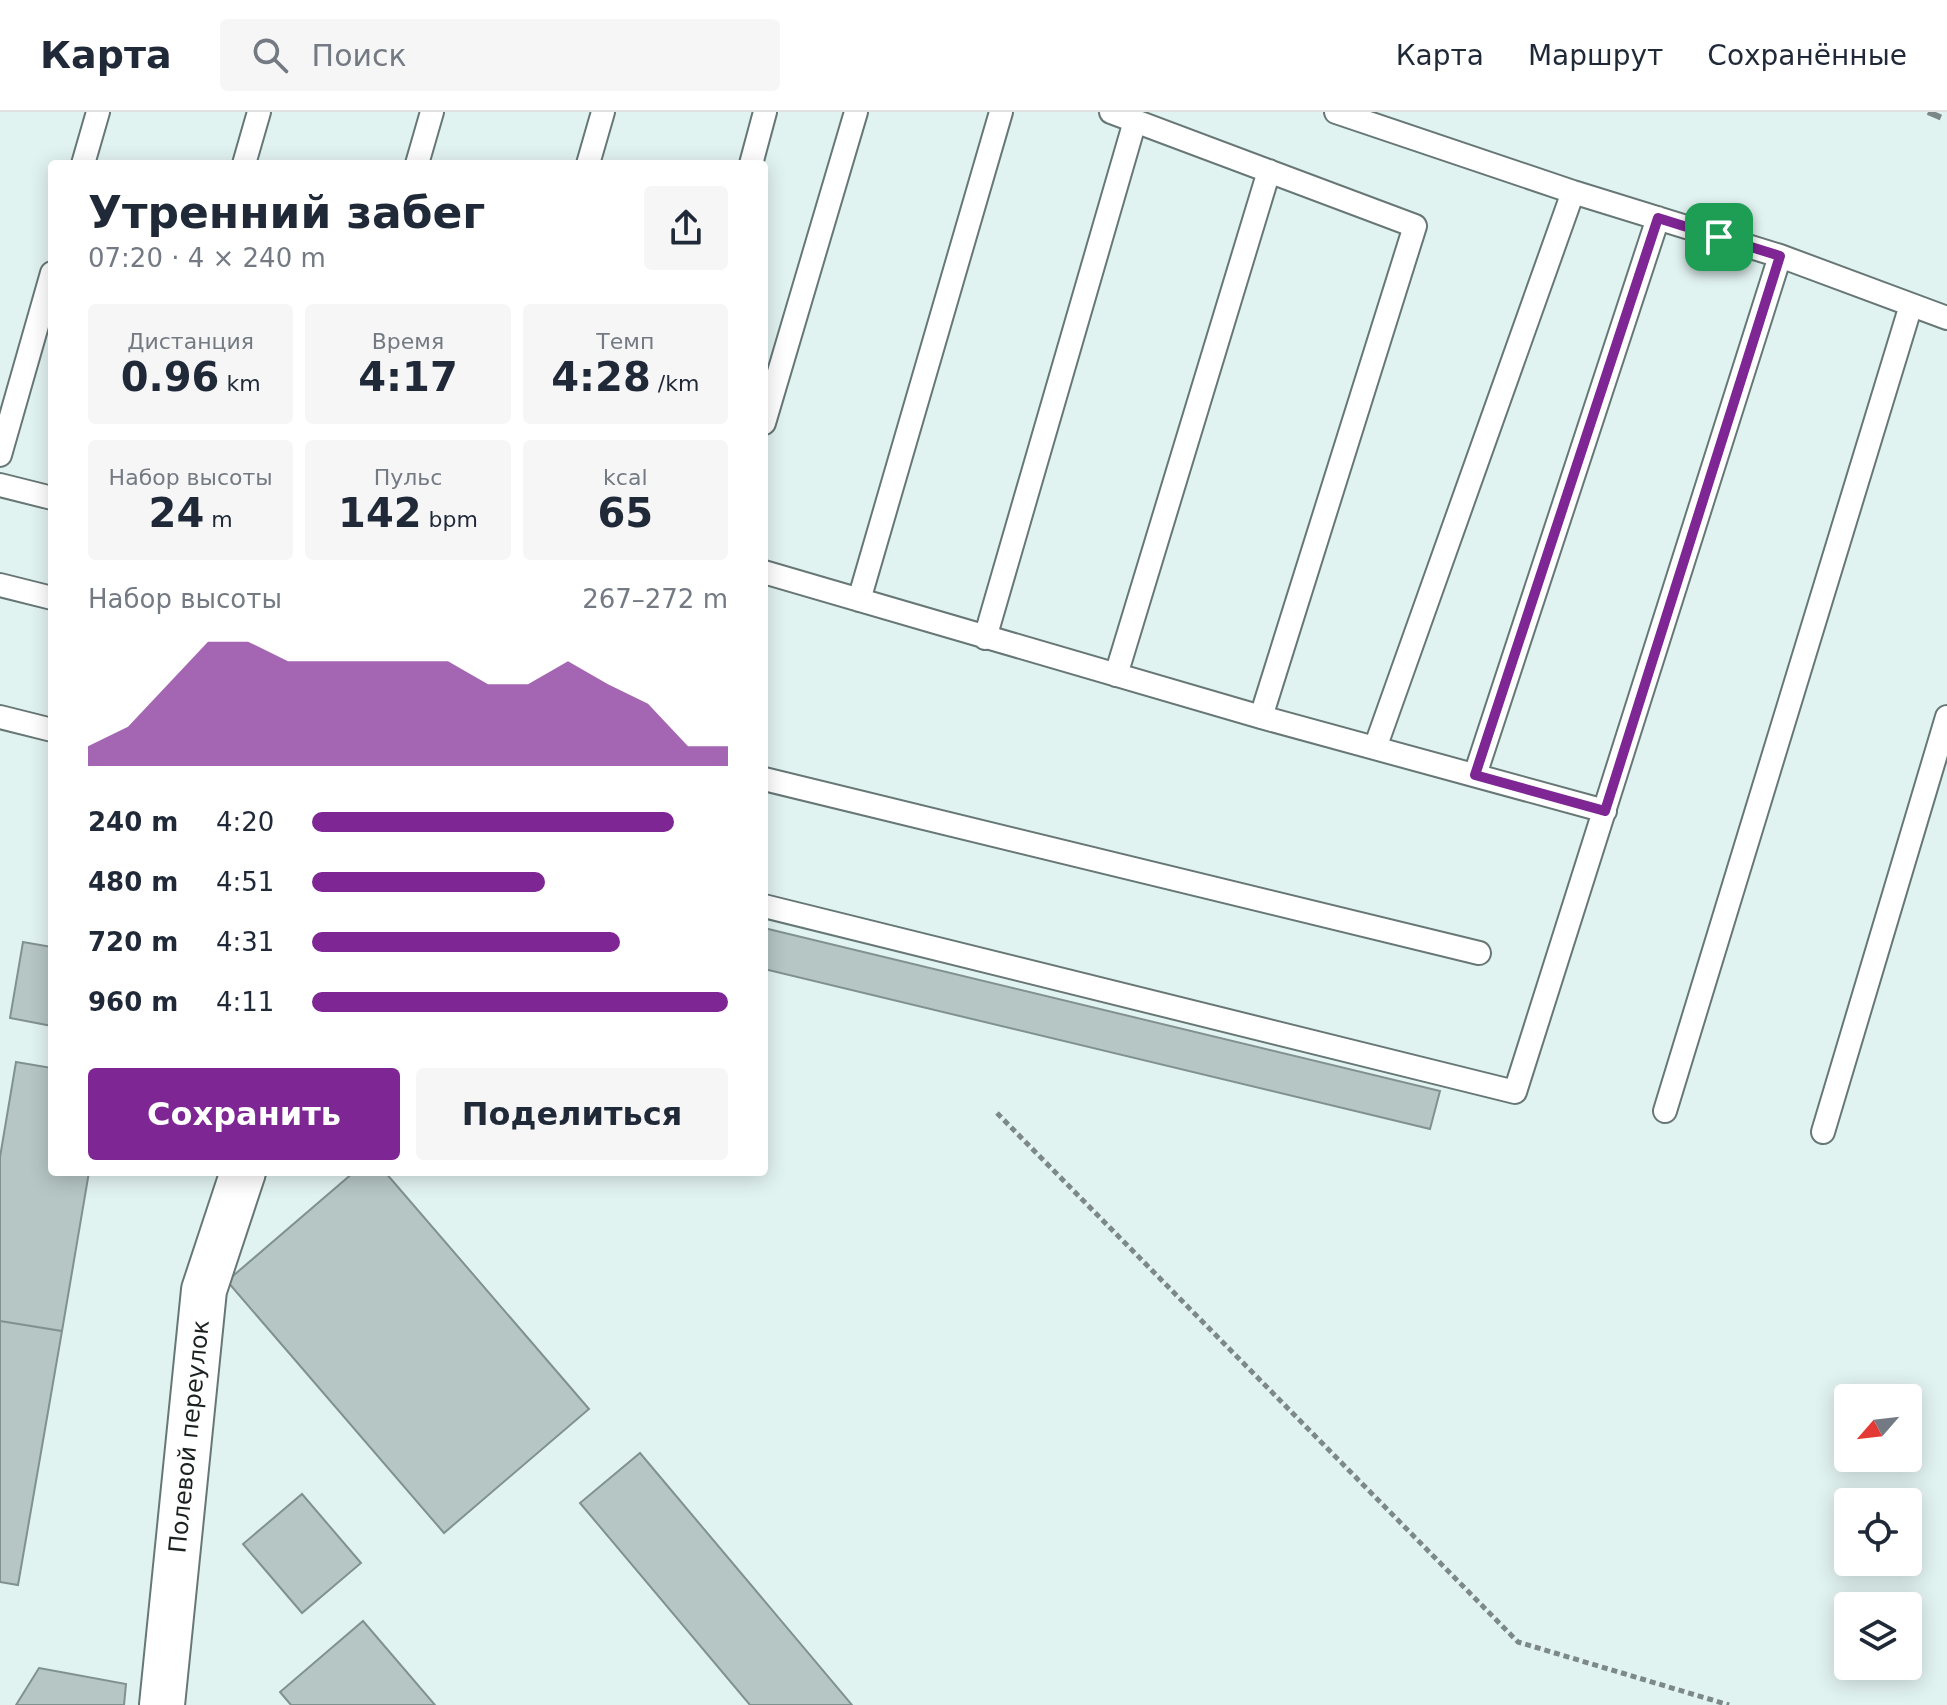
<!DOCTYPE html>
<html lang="ru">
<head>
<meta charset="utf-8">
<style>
	body { margin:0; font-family:"DejaVu Sans",sans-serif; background:#f6f6f7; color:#1f2937; height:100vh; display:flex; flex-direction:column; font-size:30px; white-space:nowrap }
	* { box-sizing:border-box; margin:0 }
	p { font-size:26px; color:#747a83 }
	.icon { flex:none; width:44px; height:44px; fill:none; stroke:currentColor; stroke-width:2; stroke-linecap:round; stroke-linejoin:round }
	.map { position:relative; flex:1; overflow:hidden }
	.side { position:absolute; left:48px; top:48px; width:720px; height:1016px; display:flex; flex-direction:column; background:#fff; border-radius:8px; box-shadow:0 4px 20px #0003 }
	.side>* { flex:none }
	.needle { width:52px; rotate:242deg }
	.buttons { position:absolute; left:1834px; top:1272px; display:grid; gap:16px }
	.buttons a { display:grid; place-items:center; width:88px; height:88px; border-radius:8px; background:#fff; box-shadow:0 4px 20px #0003; font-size:40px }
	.pin { position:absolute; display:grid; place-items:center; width:68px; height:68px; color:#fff; margin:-34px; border-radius:16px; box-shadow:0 4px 12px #0006 }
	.round { display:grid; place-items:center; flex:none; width:84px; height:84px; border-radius:8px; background:#f6f6f7 }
	.head { display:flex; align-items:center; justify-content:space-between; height:136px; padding:0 40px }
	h1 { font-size:44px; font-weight:700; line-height:60px }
	.figures { display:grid; grid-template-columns:repeat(3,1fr); gap:12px; height:136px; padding:8px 40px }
	.figures div { display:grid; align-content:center; border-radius:8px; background:#f6f6f7; text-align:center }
	.figures b { font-size:40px; font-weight:700 }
	.figures small { font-size:22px; font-weight:400 }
	.figures p { font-size:22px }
	.chart { height:224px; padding:16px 40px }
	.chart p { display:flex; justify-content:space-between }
	.chart svg { width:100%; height:144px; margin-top:8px; fill:#7e2694; opacity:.7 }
	.action { display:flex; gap:16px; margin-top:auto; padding:16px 40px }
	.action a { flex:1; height:92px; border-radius:8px; background:#7e2694; color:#fff; font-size:32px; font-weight:700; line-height:92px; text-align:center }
	.action a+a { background:#f6f6f7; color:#1f2937 }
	ul { padding:0 40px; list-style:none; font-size:26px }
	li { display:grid; grid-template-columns:128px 96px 1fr; align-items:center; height:60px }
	li i { height:20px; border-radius:10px; background:#7e2694 }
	header { display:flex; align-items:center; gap:48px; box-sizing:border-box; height:112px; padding:0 40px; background:#fff; border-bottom:2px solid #e0e1e3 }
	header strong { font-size:38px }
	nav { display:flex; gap:44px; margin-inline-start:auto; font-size:28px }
	.search { width:560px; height:72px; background:#f6f6f7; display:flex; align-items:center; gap:20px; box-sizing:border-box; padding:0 28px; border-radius:8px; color:#747a83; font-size:30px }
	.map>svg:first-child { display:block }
	.building { fill:#b5c6c4; stroke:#819190; stroke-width:2 }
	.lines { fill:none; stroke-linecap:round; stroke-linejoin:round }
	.service-casing { stroke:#677776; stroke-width:26 }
	.minor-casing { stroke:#677776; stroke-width:48 }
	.path { stroke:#7c8987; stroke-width:5; stroke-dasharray:6 4; stroke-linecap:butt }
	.service { stroke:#fff; stroke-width:22 }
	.minor { stroke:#fff; stroke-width:44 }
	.rail { stroke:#7b8886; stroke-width:6; stroke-dasharray:14 14; stroke-linecap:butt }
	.route-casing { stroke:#fff; stroke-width:16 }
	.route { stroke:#7e2694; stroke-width:10 }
	.labels { text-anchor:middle; stroke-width:7; stroke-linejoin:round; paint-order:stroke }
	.street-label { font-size:24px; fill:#1a2120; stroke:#f4fefd }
</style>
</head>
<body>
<header>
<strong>Карта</strong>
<div class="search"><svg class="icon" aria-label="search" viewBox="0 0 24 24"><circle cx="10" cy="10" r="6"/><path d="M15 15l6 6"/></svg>Поиск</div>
<nav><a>Карта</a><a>Маршрут</a><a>Сохранённые</a></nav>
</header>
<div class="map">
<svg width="1947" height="1593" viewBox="0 0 1947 1593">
	<rect width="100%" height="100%" fill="#e1f3f1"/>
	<!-- building -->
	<path class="building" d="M764 816 1440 979 1430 1017 764 857Z
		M23 830 52 835V914L10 906Z
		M16 950 52 956V1060H89L62 1219 0 1209V1045Z
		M354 1060H385L589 1297 444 1421 227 1169Z
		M0 1209 62 1219 18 1473 0 1470Z
		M640 1341 852 1593H750L580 1391Z
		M302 1382 361 1451 302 1501 243 1432Z
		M363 1509 435 1593H291L280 1580Z
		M39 1556 126 1572 124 1593H16Z"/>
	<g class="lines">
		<defs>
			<path id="service" d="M1111 0 1415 114 1261 605
				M1336 0 1573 80 1780 144 1947 206
				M83 52 98 0
				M244 52 259 0
				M417 52 432 0
				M588 52 603 0
				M751 52 765 0
				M764 311 856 0
				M0 343 52 161
				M0 373 52 386
				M764 460 1261 605 1605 699
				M0 473 52 486
				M859 488 1001 0
				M985 526 1135 9
				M1116 563 1269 59
				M0 605 52 618
				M1375 636 1573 80
				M1475 663 1658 106
				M764 667 1479 841
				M764 794 1515 980 1780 144
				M1665 999 1911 193
				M1823 1020 1947 605"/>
			<g id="minor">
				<path id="s1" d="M162 1593 204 1178 243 1060"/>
			</g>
		</defs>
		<!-- service casing -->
		<use href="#service" class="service-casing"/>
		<!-- minor casing -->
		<use href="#minor" class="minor-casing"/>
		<!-- path -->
		<path class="path" d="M997 1001 1518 1530 1729 1593"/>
		<!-- service -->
		<use href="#service" class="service"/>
		<!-- minor -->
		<use href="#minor" class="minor"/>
		<!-- rail -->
		<path class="rail" d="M1928 0 1947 8"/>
	</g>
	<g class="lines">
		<defs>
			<path id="route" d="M1658 106 1780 144 1605 699 1475 663Z"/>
		</defs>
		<!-- route casing -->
		<use href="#route" class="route-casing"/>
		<!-- route -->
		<use href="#route" class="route"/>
	</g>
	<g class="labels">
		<!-- street labels -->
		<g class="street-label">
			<text dy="8" stroke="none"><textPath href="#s1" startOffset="270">Полевой переулок</textPath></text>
		</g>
	</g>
</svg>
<div class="buttons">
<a><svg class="needle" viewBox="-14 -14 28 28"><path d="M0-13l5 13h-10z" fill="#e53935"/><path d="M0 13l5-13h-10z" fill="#747a83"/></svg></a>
<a><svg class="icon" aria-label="locate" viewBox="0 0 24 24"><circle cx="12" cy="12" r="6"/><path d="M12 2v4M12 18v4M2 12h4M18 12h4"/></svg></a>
<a><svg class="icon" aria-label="layers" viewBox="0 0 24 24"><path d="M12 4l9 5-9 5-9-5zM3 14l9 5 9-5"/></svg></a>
</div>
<div class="pin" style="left:1719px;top:125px;background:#1e9e55"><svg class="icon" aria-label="arrive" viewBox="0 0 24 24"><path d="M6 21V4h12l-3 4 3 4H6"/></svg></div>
<section class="side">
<div class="head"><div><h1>Утренний забег</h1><p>07:20 · 4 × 240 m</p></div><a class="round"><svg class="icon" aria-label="share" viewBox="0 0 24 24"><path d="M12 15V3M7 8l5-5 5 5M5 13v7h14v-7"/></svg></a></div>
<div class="figures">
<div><p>Дистанция</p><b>0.96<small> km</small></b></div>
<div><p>Время</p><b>4:17</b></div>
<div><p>Темп</p><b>4:28<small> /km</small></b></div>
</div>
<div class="figures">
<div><p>Набор высоты</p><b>24<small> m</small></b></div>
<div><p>Пульс</p><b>142<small> bpm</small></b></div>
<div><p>kcal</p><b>65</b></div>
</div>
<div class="chart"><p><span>Набор высоты</span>267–272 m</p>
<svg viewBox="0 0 160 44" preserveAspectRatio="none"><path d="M0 44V38L10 32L20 19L30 6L40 6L50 12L60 12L70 12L80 12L90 12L100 19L110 19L120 12L130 19L140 25L150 38L160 38V44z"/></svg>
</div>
<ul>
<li><b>240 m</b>4:20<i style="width:87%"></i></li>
<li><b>480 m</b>4:51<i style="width:56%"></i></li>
<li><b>720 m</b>4:31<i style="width:74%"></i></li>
<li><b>960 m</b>4:11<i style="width:100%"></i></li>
</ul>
<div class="action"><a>Сохранить</a><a>Поделиться</a></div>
</section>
</div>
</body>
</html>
